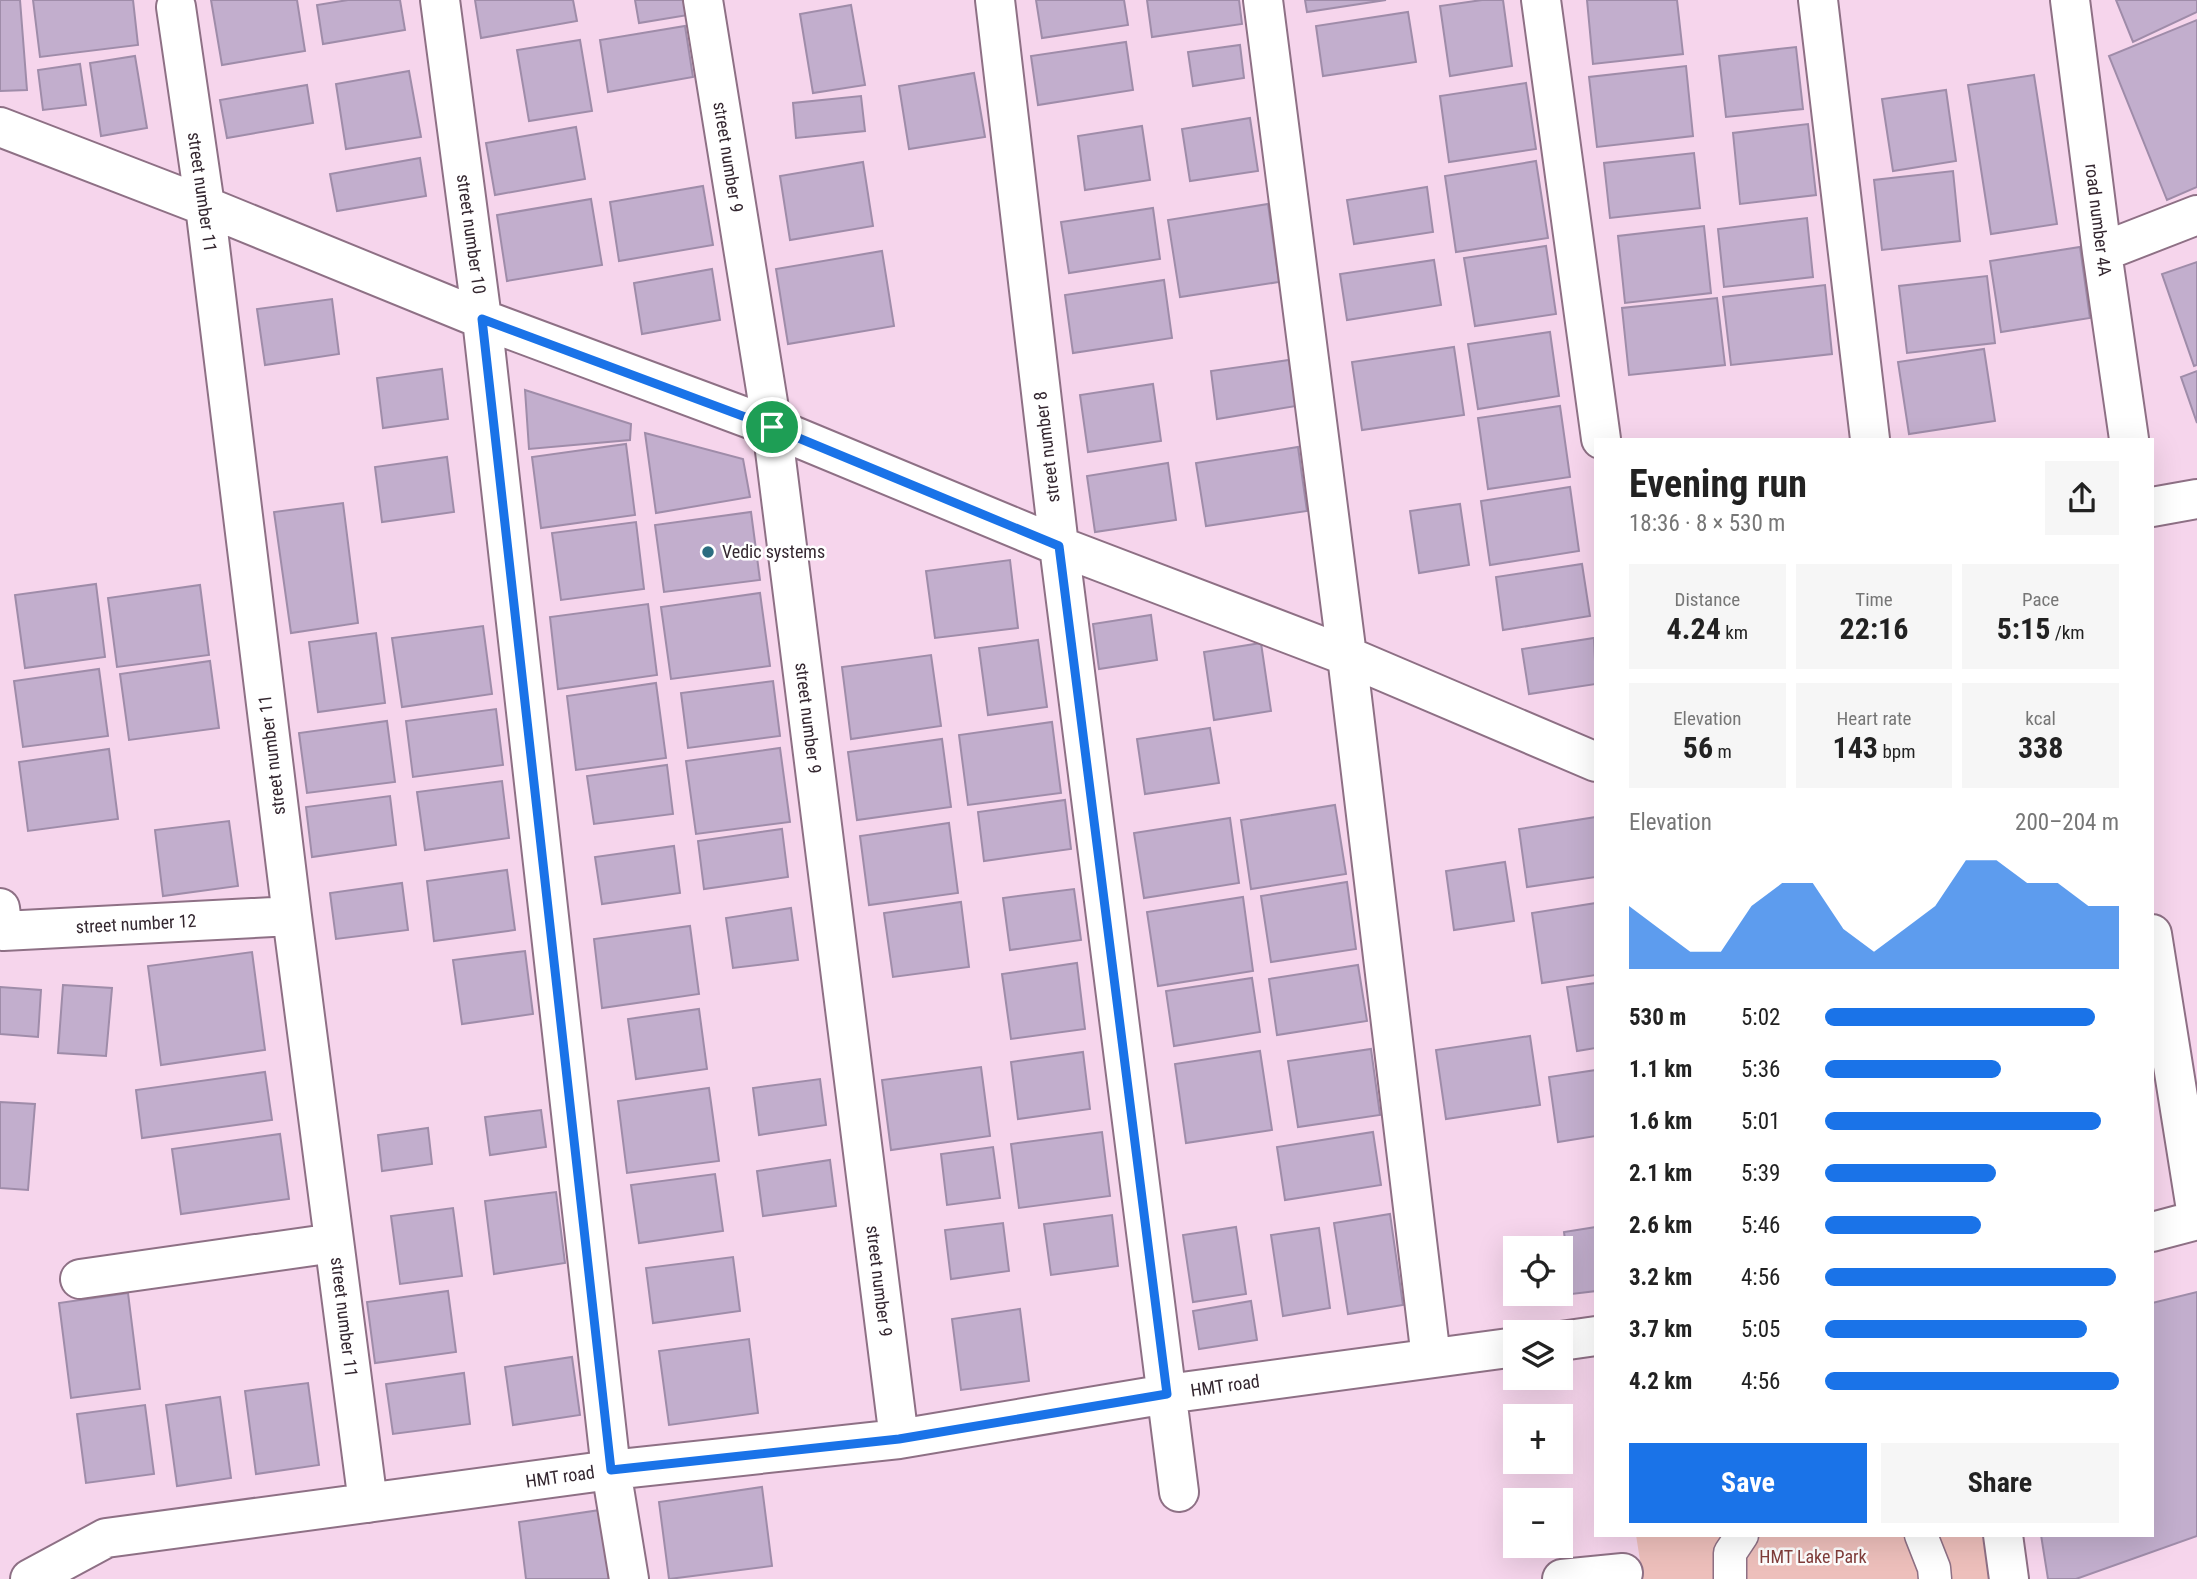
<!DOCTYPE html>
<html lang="en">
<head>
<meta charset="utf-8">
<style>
	body { margin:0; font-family:"Roboto Condensed",sans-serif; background:#f6f6f6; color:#222; height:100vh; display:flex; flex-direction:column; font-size:26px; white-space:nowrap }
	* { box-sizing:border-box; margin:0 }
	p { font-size:23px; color:#767676 }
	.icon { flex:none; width:38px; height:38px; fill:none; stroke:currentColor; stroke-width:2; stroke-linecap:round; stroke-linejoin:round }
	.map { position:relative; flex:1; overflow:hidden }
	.side { position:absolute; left:1594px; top:438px; width:560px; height:1099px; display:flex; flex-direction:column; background:#fff; border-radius:0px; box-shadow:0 7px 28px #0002 }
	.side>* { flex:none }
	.fabs { position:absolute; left:1503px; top:1236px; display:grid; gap:14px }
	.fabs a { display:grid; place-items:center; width:70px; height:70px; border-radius:0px; background:#fff; box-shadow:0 7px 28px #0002; font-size:35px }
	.pin { position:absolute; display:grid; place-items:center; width:60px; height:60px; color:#fff; margin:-30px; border:4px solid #fff; border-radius:50%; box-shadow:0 2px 7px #0007 }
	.round { display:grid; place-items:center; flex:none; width:74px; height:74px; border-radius:0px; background:#f6f6f6 }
	.head { display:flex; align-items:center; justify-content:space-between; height:119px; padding:0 35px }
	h1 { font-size:38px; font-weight:700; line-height:52px }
	.stats { display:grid; grid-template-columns:repeat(3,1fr); gap:10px; height:119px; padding:7px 35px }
	.stats div { display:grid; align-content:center; border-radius:0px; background:#f6f6f6; text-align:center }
	.stats b { font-size:30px; font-weight:700 }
	.stats small { font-size:19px; font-weight:400 }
	.stats p { font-size:19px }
	.chart { height:196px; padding:14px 35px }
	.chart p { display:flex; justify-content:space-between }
	.chart svg { width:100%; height:126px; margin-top:7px; fill:#1a73e8; opacity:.7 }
	.action { display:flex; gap:14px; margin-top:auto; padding:14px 35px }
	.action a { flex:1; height:80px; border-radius:0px; background:#1a73e8; color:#fff; font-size:28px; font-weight:700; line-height:80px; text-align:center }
	.action a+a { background:#f6f6f6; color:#222 }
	ul { padding:0 35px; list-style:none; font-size:23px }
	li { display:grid; grid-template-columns:112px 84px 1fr; align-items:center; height:52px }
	li i { height:18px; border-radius:9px; background:#1a73e8 }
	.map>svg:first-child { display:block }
	.green { fill:#edbfbb }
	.building { fill:#c2aecd; stroke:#9f8ca9; stroke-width:2 }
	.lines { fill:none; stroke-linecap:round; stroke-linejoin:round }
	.pedestrian-casing { stroke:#8e7085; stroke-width:35 }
	.minor-casing { stroke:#8e7085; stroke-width:42 }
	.pedestrian { stroke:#fff; stroke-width:32 }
	.minor { stroke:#fff; stroke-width:38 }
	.route-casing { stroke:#fff; stroke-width:14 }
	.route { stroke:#1a73e8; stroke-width:9 }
	.poi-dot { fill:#2b6d80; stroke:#fff; stroke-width:2.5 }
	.labels { text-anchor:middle; stroke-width:5; stroke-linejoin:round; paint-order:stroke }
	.street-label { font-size:18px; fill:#342730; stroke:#fff }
	.poi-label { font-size:18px; fill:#342730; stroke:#fff; text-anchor:start }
	.park-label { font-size:18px; fill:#823d3a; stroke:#fff }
</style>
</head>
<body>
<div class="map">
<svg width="2197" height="1579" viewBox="0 0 2197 1579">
	<rect width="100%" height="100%" fill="#f6d5ec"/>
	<!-- green -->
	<path class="green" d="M1636 1535H1982L1989 1579H1643Z"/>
	<!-- building -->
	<path class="building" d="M0 0H20L27 90 0 91Z
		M33 0H133L138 45 40 57Z
		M211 0H297L305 51 222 65Z
		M348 0H400L405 30 323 44 317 5Z
		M475 0H573L577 21 481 38Z
		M635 0H685L688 15 639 23Z
		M1036 0H1124L1128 25 1042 38Z
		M1147 0H1239L1242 24 1152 37Z
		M1305 0H1386L1307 12Z
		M1482 0H1503L1512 66 1450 76 1440 6Z
		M1587 0H1677L1683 54 1593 64Z
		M2116 0H2197V12L2133 42Z
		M851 5 865 85 813 93 800 14Z
		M1408 12 1416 62 1323 76 1316 26Z
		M2197 20V187L2167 200 2109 56Z
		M685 26 693 77 608 92 600 40Z
		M580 40 592 111 529 121 517 50Z
		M1126 42 1133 90 1038 105 1031 56Z
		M1240 45 1244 78 1193 86 1188 52Z
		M1796 47 1803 109 1726 117 1719 56Z
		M135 56 147 128 101 136 90 63Z
		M80 64 86 105 43 110 38 70Z
		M1686 66 1693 136 1597 147 1589 77Z
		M409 71 421 137 346 149 336 84Z
		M974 73 985 137 909 149 899 86Z
		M2034 75 2057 224 1991 234 1968 85Z
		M1526 83 1536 149 1449 162 1440 96Z
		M307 85 313 123 227 138 220 100Z
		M1946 90 1956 161 1893 171 1882 99Z
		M861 96 865 131 796 138 793 103Z
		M1250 118 1258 171 1190 181 1182 129Z
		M1808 124 1816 195 1740 204 1733 133Z
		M1142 126 1150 180 1085 190 1078 136Z
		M576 127 585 179 495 195 486 143Z
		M1694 153 1700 208 1610 218 1604 163Z
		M420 158 426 196 337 211 330 174Z
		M1536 161 1548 238 1456 252 1445 176Z
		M863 162 873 226 790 240 780 176Z
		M1953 171 1960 241 1882 250 1874 180Z
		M703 186 713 245 619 261 610 202Z
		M1427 187 1433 232 1354 244 1347 200Z
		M591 199 602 265 507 281 497 215Z
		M1268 204 1279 282 1180 297 1168 220Z
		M1153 208 1160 259 1069 273 1061 222Z
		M1807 218 1813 277 1724 287 1718 229Z
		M1704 226 1711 293 1625 303 1618 236Z
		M1546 246 1556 314 1475 326 1464 258Z
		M2080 247 2090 318 2001 332 1990 261Z
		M882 251 894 326 788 344 776 269Z
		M1434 260 1441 305 1347 320 1340 274Z
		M2197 262V365L2194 366 2162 274Z
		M712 269 720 320 642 334 634 283Z
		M1987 276 1995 343 1907 353 1899 286Z
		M1164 280 1172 338 1073 353 1065 295Z
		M1825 285 1832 354 1731 365 1723 297Z
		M1717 298 1725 365 1629 375 1622 308Z
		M332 299 339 354 265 365 257 309Z
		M1550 332 1559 396 1478 409 1468 344Z
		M1454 347 1464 415 1362 430 1352 362Z
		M1984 349 1995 421 1909 434 1898 362Z
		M1289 360 1296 406 1217 419 1211 371Z
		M442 369 448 419 383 428 377 378Z
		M2197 371V423L2181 377Z
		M1153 384 1161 441 1088 452 1080 395Z
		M525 390 631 424 630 440 529 449Z
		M1560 406 1570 477 1488 489 1478 418Z
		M645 433 743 459 750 497 656 513Z
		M626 444 635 515 541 528 532 457Z
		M1298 447 1307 511 1206 526 1196 463Z
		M447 457 454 512 382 522 375 467Z
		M1168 463 1176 520 1095 532 1087 476Z
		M1570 487 1579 551 1490 565 1481 501Z
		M343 503 358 623 291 633 274 512Z
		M1460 504 1469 565 1419 573 1410 511Z
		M751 512 760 580 664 592 655 525Z
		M636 522 644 589 561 600 552 533Z
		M1010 560 1018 628 935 638 926 571Z
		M1582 564 1590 616 1503 630 1496 577Z
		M96 584 105 657 25 668 15 595Z
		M200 585 209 655 117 667 108 598Z
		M760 593 770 666 671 679 661 607Z
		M648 604 657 675 558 689 550 617Z
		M1151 615 1157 660 1099 669 1093 624Z
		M483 626 492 694 402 707 392 638Z
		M376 633 385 703 318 712 309 642Z
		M1594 638 1596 684 1529 694 1522 649Z
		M1038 640 1047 707 988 715 979 648Z
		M1261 643 1271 711 1214 720 1204 652Z
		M931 655 941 726 851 739 842 667Z
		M210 661 219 728 129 740 120 674Z
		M99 669 108 736 23 747 14 681Z
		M773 681 780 736 688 748 681 693Z
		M656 683 666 758 576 770 567 696Z
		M496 709 503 765 413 777 406 721Z
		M387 721 395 782 307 793 299 733Z
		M1052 722 1061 793 968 805 959 735Z
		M1210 728 1219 783 1145 794 1137 739Z
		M942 739 951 807 857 820 848 752Z
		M780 748 790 822 696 834 686 761Z
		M109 749 118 819 28 831 19 762Z
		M667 765 673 814 594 824 587 776Z
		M502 781 509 838 425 850 417 792Z
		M390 796 396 845 312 857 306 807Z
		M1065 800 1071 849 984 861 978 812Z
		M1335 805 1346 874 1251 889 1241 820Z
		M1596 817V877L1527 887 1519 829Z
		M1230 818 1239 883 1144 898 1134 833Z
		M229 821 238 886 163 896 155 830Z
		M949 823 958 893 869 905 860 836Z
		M782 829 788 877 704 889 698 841Z
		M674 846 680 893 602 904 595 857Z
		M1505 862 1514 921 1454 930 1446 871Z
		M507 870 515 930 434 941 427 881Z
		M1347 882 1356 949 1271 962 1261 896Z
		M402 883 408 930 336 939 330 893Z
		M1074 889 1081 940 1010 950 1003 898Z
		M1243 897 1253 971 1158 986 1147 912Z
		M961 902 969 967 893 977 884 913Z
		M1596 903V975L1542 983 1532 913Z
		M791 908 798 960 733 968 726 918Z
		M690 926 699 994 602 1008 594 939Z
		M525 951 533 1014 462 1024 453 960Z
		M252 952 265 1050 161 1065 148 966Z
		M1077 963 1085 1029 1011 1039 1002 974Z
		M1358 965 1367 1021 1277 1035 1269 979Z
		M1252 978 1260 1032 1174 1046 1166 991Z
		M1596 983V1048L1577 1051 1567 987Z
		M63 985 112 988 106 1056 58 1053Z
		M0 987 41 990 38 1037 0 1034Z
		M699 1009 707 1069 636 1079 628 1019Z
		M1530 1036 1540 1105 1446 1119 1436 1050Z
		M1371 1049 1380 1115 1298 1127 1288 1061Z
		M1260 1051 1272 1130 1186 1143 1175 1064Z
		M1083 1052 1090 1109 1018 1119 1011 1062Z
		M981 1067 990 1136 891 1150 882 1080Z
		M1596 1070V1136L1558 1142 1549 1077Z
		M265 1072 272 1120 142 1138 136 1090Z
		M820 1079 826 1125 759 1135 753 1088Z
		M709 1088 719 1161 627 1173 618 1101Z
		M0 1102 35 1104 28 1190 0 1188Z
		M541 1110 546 1147 490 1155 485 1117Z
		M428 1128 432 1164 382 1171 378 1135Z
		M1102 1132 1110 1196 1019 1208 1011 1144Z
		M1373 1132 1381 1185 1285 1200 1277 1147Z
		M280 1134 289 1199 181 1214 172 1149Z
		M993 1147 1000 1198 947 1205 941 1154Z
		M830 1160 836 1206 763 1216 757 1171Z
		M715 1174 723 1231 639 1243 631 1185Z
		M556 1192 565 1263 494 1274 485 1201Z
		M453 1208 462 1276 400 1284 391 1216Z
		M1390 1214 1403 1305 1348 1314 1334 1223Z
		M1112 1215 1118 1266 1051 1275 1044 1224Z
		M1003 1223 1009 1271 951 1279 945 1230Z
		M1236 1227 1246 1294 1193 1302 1183 1235Z
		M1596 1227V1291L1572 1294 1564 1232Z
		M1319 1228 1330 1308 1283 1316 1271 1235Z
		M733 1257 740 1311 653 1323 646 1268Z
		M448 1291 456 1352 375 1363 367 1302Z
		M2197 1292V1536L2076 1579H2048L2041 1535H2152V1303Z
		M128 1293 140 1389 71 1398 59 1303Z
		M1251 1301 1257 1340 1199 1349 1193 1311Z
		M1020 1309 1029 1381 961 1390 952 1319Z
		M749 1339 758 1413 669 1425 659 1351Z
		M572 1357 580 1415 513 1425 505 1367Z
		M464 1373 470 1424 393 1434 386 1384Z
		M308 1383 319 1465 256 1474 245 1391Z
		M220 1397 231 1478 177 1486 166 1405Z
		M145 1405 154 1474 86 1483 77 1414Z
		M762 1487 772 1566 669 1579 659 1502Z
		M600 1510 609 1579H526L519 1522Z"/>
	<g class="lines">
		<defs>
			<path id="pedestrian" d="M1921 1535 1934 1568 1935 1579
				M1730 1579V1553L1742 1535"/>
			<path id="minor" d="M440 0 482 319 611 1470 629 1579
				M703 0 772 427 899 1439
				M995 0 1059 546 1179 1492
				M1263 0 1347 656 1431 1358
				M1541 0 1601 439
				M1818 0 1870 439
				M2070 0 2102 252 2129 439
				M176 7 205 206 292 916 368 1503
				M0 127 205 206 482 319 772 427 1059 546 1347 656 1596 762
				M2102 252 2197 215
				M2152 507 2197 499
				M0 908 3 931 292 916
				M2152 934 2197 1216
				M2152 1232 2197 1220
				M80 1279 334 1243
				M1561 1341 1596 1336
				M2003 1535 2009 1579
				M30 1579 106 1538 611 1470 899 1439 1167 1394 1516 1347
				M1562 1579 1623 1573"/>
		</defs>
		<!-- pedestrian casing -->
		<use href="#pedestrian" class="pedestrian-casing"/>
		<!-- minor casing -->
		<use href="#minor" class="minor-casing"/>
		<!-- pedestrian -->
		<use href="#pedestrian" class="pedestrian"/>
		<!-- minor -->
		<use href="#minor" class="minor"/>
	</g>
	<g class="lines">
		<defs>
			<path id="route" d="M482 319 772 427 1059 546 1167 1394 899 1439 611 1470Z"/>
		</defs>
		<!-- route casing -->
		<use href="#route" class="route-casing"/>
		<!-- route -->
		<use href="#route" class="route"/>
	</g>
	<!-- markers -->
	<circle class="poi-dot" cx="708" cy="552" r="7"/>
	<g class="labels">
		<!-- street labels -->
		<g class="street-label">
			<text transform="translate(728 157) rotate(81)" y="6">street number 9</text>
			<text transform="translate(202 192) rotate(82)" y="6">street number 11</text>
			<text transform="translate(2098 220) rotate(83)" y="6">road number 4A</text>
			<text transform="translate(471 234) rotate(82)" y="6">street number 10</text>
			<text transform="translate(1047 447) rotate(-97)" y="6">street number 8</text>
			<text transform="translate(808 718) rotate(83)" y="6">street number 9</text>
			<text transform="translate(272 755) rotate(-97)" y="6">street number 11</text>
			<text transform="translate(136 924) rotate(-3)" y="6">street number 12</text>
			<text transform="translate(879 1281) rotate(83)" y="6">street number 9</text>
			<text transform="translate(344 1317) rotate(83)" y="6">street number 11</text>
			<text transform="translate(1225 1386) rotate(-8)" y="6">HMT road</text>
			<text transform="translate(560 1477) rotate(-8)" y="6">HMT road</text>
		</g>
		<!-- poi labels -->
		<g class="poi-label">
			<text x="722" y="558">Vedic systems</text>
		</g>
		<!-- park labels -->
		<g class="park-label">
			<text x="1813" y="1563">HMT Lake Park</text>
		</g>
	</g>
</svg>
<div class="fabs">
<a><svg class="icon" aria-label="locate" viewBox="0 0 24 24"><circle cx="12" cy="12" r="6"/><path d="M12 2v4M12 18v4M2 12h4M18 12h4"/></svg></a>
<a><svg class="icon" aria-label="layers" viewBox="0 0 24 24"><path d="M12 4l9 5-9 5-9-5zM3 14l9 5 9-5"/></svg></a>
<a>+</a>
<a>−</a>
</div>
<div class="pin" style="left:772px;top:427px;background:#1e9e55"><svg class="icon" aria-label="arrive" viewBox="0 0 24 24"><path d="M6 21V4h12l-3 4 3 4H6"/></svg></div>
<section class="side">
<div class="head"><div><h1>Evening run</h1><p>18:36 · 8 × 530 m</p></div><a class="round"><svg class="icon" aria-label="share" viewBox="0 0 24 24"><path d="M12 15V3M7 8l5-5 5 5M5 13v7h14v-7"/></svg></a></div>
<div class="stats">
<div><p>Distance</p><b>4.24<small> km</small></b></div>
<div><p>Time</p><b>22:16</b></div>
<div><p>Pace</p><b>5:15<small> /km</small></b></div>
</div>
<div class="stats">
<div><p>Elevation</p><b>56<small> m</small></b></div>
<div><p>Heart rate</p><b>143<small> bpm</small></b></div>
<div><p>kcal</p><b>338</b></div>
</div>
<div class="chart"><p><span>Elevation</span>200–204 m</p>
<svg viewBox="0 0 160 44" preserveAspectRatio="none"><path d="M0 44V22L10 30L20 38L30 38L40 22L50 14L60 14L70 30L80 38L90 30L100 22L110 6L120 6L130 14L140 14L150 22L160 22V44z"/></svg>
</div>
<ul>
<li><b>530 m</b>5:02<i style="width:92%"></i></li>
<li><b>1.1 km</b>5:36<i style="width:60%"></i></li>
<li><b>1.6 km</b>5:01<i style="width:94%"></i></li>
<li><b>2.1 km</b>5:39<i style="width:58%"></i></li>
<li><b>2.6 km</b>5:46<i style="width:53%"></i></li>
<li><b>3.2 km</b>4:56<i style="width:99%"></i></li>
<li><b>3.7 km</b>5:05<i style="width:89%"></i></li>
<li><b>4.2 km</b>4:56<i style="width:100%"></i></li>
</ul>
<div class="action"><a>Save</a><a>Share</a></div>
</section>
</div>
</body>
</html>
